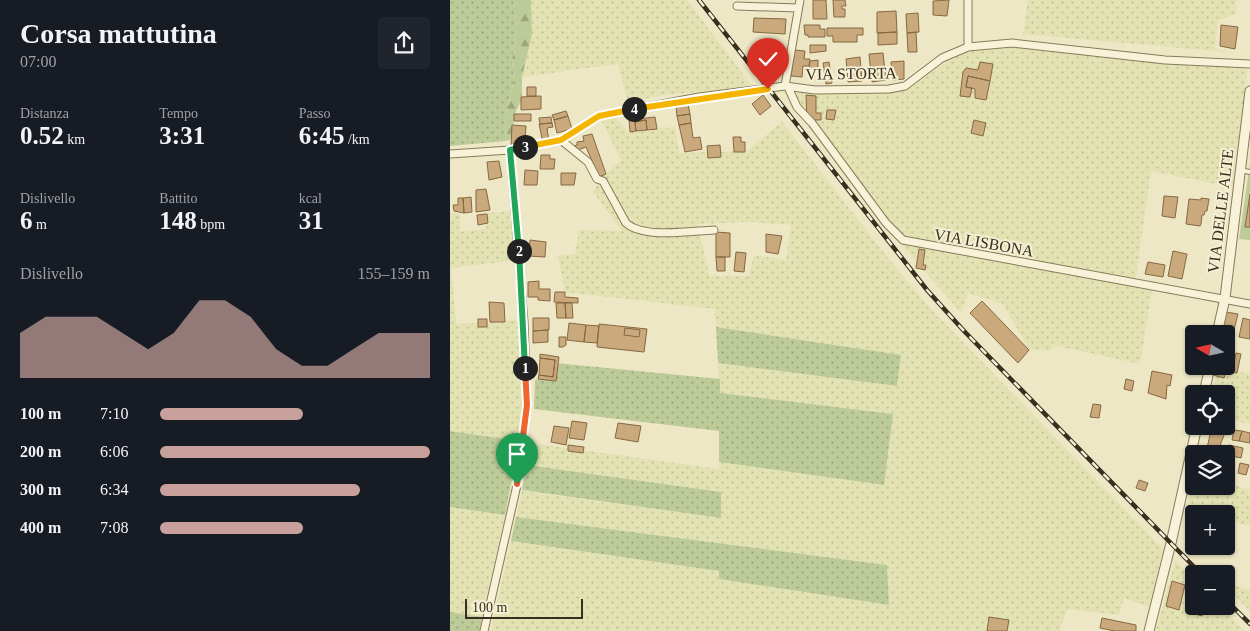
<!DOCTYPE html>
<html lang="it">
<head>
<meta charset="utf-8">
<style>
	body { margin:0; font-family:Georgia,serif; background:#20242c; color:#f1f3f6; height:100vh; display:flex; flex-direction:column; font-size:19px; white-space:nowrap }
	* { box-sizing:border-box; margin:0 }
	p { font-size:16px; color:#9ea1a6 }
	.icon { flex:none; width:28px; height:28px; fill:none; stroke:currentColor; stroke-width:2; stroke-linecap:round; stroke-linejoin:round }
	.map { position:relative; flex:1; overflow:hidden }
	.drawer { display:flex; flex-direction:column; background:#171b24; width:450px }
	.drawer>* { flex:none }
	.needle { width:32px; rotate:279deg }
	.controls { position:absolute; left:735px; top:325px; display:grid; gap:10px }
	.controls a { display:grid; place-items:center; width:50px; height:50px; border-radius:5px; background:#171b24; box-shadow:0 1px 4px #0004; font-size:25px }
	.scale { position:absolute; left:15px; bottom:12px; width:118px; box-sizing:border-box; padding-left:5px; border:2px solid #382f1f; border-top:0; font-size:14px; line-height:18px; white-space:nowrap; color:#382f1f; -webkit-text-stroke:4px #f5f0d4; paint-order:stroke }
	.pin { position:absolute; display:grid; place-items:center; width:42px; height:42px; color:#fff; margin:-51px -21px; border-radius:50% 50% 50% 0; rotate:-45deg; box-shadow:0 0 5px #0007 }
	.pin .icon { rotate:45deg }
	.km { position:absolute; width:25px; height:25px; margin:-12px; border-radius:50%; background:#222; color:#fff; font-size:14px; line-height:25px; text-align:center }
	.round { display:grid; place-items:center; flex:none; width:52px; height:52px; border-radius:5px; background:#20242c }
	.summary { display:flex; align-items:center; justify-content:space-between; height:85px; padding:0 20px }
	h1 { font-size:28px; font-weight:800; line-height:38px }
	.metrics { display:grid; grid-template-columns:repeat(3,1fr); gap:8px; height:85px; padding:5px 20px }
	.metrics div { display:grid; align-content:center }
	.metrics b { font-size:25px; font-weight:800 }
	.metrics small { font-size:14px; font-weight:400 }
	.metrics p { font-size:14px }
	.chart { height:140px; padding:10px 20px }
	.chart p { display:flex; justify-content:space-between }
	.chart svg { width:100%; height:90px; margin-top:5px; fill:#c8a19c; opacity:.7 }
	ul { padding:0 20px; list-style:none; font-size:16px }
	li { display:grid; grid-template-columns:80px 60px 1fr; align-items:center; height:38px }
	li i { height:12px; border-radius:6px; background:#c8a19c }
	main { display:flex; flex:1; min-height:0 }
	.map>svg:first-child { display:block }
	.farmland { fill:url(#farmland-dots); fill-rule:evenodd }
	.grass { fill:url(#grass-dots) }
	.forest { fill:url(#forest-firs) }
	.garden { fill:#bdcb99 }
	.building { fill:#caa97c; stroke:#866842 }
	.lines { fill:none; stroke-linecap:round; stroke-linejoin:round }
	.service-casing { stroke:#877a5b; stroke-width:6 }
	.minor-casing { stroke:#877a5b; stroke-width:9 }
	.tertiary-casing { stroke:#877a5b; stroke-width:11 }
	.service { stroke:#f8f3d8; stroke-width:4 }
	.minor { stroke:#f8f3d8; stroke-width:7 }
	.tertiary { stroke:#f8f3d8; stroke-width:9 }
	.rail-casing { stroke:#382f1f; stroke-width:4.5 }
	.rail { stroke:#f5f0d4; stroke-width:2.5; stroke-dasharray:8; stroke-linecap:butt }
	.split-1-casing { stroke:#fff; stroke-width:10 }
	.split-2-casing { stroke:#fff; stroke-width:10 }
	.split-3-casing { stroke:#fff; stroke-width:10 }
	.split-4-casing { stroke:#fff; stroke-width:10 }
	.split-5-casing { stroke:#fff; stroke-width:10 }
	.split-1 { stroke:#f0652b; stroke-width:6 }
	.split-2 { stroke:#22a559; stroke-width:6 }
	.split-3 { stroke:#22a559; stroke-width:6 }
	.split-4 { stroke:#f5b400; stroke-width:6 }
	.split-5 { stroke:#f5b400; stroke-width:6 }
	.labels { text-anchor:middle; stroke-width:4; stroke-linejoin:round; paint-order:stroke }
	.street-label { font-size:16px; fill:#382f1f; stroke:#f5f0d4 }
</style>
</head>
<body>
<main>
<section class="drawer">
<div class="summary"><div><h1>Corsa mattutina</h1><p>07:00</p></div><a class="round"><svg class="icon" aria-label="share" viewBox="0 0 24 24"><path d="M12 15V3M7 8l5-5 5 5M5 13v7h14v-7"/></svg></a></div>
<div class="metrics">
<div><p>Distanza</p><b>0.52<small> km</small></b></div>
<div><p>Tempo</p><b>3:31</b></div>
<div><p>Passo</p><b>6:45<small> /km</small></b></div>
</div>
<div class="metrics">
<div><p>Dislivello</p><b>6<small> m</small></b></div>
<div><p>Battito</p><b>148<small> bpm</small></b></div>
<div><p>kcal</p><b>31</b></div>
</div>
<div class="chart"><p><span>Dislivello</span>155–159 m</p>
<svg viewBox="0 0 160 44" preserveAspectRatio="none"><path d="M0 44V22L10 14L20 14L30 14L40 22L50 30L60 22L70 6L80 6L90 14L100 30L110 38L120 38L130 30L140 22L150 22L160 22V44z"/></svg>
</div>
<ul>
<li><b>100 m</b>7:10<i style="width:53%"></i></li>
<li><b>200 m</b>6:06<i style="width:100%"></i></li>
<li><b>300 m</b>6:34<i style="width:74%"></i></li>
<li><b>400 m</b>7:08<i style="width:53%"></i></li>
</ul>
</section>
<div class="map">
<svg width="800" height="631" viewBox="0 0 800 631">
	<defs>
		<pattern id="farmland-dots" width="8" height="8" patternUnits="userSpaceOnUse" patternTransform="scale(1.25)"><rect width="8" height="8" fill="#e2e2b2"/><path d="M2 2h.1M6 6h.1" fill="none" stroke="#c3c299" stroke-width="1.8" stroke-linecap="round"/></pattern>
		<pattern id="grass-dots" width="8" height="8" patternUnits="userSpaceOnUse" patternTransform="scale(1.25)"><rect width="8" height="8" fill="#bdcb99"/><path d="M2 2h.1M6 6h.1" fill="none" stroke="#9ba57c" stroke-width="1.8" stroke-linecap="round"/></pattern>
		<pattern id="forest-firs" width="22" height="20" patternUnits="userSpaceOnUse" patternTransform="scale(1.25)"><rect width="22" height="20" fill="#bdcb99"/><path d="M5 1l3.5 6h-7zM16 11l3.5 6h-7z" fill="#9ba57c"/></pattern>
	</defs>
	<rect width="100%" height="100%" fill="#ede7c5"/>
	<!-- farmland -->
	<path class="farmland" d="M81 0H237L303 87 213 95 178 102 168 64 72 77 82 34Z
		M578 0H786L787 14 768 20 765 48 777 52 573 34Z
		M553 44 798 66 782 187 701 171 685 283V287L702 291 690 364 607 346 599 351 579 349 553 304 518 293 511 313 449 242 331 89 361 92H446L462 87 498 61 519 50Z
		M164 116 178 132 225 127 229 153 297 151 332 122 435 254 480 308 713 549 699 607 674 598 669 615 618 609 609 629 613 631H41L61 541 269 571V579L439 605 437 565 66 517 72 491 271 518 270 492 77 465 80 443 269 469V462L434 485 443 414 269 393 268 363 447 386 451 355 266 327 264 309 115 292 108 256 125 254 129 230 172 231 143 192 153 176 171 161 152 121ZM302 222 341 225 336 260 304 255 299 276H260L247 224Z
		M63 211 65 260 1 268 6 324 70 320 74 384 69 441 0 431V213L10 214V232L36 229 37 213Z
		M768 368 800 374V424L776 419V394H762Z
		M744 474V486H776V482L800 490V526L776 520V514H752L736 510Z
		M0 507 55 515 32 617 0 612Z
		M725 561 744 580V606H770L794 631H706Z
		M776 583 800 590V611L776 587Z"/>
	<!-- grass -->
	<path class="grass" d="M0 0H64L67 30 62 60 64 80 56 115 55 141 0 146Z
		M266 327 451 355 447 386 268 363Z
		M106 363 270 379V393L443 414 434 485 269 462V431L84 409 85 380 104 377Z
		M0 431 69 441 55 515 0 507Z
		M77 465 271 492V518L72 490Z
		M66 517 437 565 439 605 269 579V571L61 541Z
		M0 612 32 617 30 631H0Z"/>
	<!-- forest -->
	<path class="forest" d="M64 0H81L82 34 72 77V99L66 111 60 140 55 141 56 115 64 80 62 60 67 30Z"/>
	<!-- garden -->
	<path class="garden" d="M800 163V240L789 239Z"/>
	<!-- building -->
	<path class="building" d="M363 0H376L377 19H363Z
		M383 0H395L396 6H392V9H395V17H384Z
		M499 0 497 16 483 15V1Z
		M446 11 447 32 427 33V12Z
		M468 13 469 32 457 33 456 14Z
		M304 18 336 19 335 34 303 32Z
		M354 25H370V29H375V37H358V35H355Z
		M771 25 788 27 785 49 770 46Z
		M377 28H413V35H407V42H383V36H377Z
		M447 32V44L428 45V33Z
		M466 32 467 52H458L457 33Z
		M307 45 313 49 314 45 320 46 319 53 328 54 327 63 314 62 313 55 306 54Z
		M360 45H376V51L360 53Z
		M345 50 355 51 354 59H360L359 66H353L352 77 341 76Z
		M433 53 436 80 422 82 419 54Z
		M410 57 412 81 398 82 396 59Z
		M368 60V67L359 69 360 61Z
		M454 61V79L443 80 441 62Z
		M379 62 382 83 376 84 373 63Z
		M530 62 543 64 540 81 518 76 516 87 522 88 520 97 510 96 513 72 516 68 528 70Z
		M518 76 540 81 536 100 525 98V89L516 87Z
		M77 87H86V96H77Z
		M313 95 321 106 310 115 302 104Z
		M356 95 366 96V113H371V120H357Z
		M91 96V109L71 110V97Z
		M238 104 240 114 227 116 226 106Z
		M377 110H386L384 120 376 119Z
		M116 111 118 116 104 120 102 115Z
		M64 114H81V121H64Z
		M240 114 241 123 229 125 227 116Z
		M118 116 122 129 107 133 104 120Z
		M101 117 102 123 90 124 89 118Z
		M205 117 207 129 197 130 196 120 185 122 186 131 180 132 179 120Z
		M196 120 197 130 186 131 185 122Z
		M524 120 536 123 533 136 521 133Z
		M102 123 103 127 97 128 99 142 93 143 89 124Z
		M241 123 243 138 250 137 252 149 235 152 229 125Z
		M62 125 76 126 75 141H69V147L61 146Z
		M142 134 156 174 149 177 136 147 125 151 124 146 127 145V142L134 141 133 136Z
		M283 137H291V142H295V152H284Z
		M270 145 271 157 258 158 257 146Z
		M91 155H100V159H105L104 169H90Z
		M49 161 52 177 39 180 37 162Z
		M75 170 88 171 87 185H74Z
		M111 173H126L124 185H111Z
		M36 189 40 210 26 212V190Z
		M800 194V227H795Z
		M714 196 728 197 725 218 712 216Z
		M21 197 22 212 14 213 13 198Z
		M8 198H13L14 213 4 211 3 205H8Z
		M751 198 759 199 757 211H755L754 215H752L751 224 750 226 736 224 739 199 751 200Z
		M37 214 38 223 28 225 27 215Z
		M266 232 280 233V257H266Z
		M316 234 332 236 328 254 316 252Z
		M80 240 96 242 95 257 78 256Z
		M469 249 475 250 473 265H476L475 270 466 268Z
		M723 251 737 254 732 279 718 276Z
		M286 252 296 253 294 272 284 271Z
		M266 257H275V271H267Z
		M698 262 715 265 713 277 695 274Z
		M89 281V289H100V301L88 300V297H78V282Z
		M105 292H115V297L128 298V303L104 302Z
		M532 301 579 350 568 363 520 313Z
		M39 302 54 303 55 322H40Z
		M106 303H115L116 318H107Z
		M115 303H122L123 318H116Z
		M776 312 788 314 784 330 772 327Z
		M83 318H99V330L83 331Z
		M793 318 800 320V339L789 337Z
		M28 319H37V327H28Z
		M119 323 136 325 134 342 117 340Z
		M149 324 197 329 194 352 147 347Z
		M136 325 149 326 147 343 134 342Z
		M772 327 784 330 781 345 776 344V334H771Z
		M175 328 190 330 189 337 174 335Z
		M98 330V342L83 343V331Z
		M109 337H116V345L113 347H109Z
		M786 353 791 354 787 373 782 372Z
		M90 354 109 357 106 381 88 379 89 375 103 377 105 360 90 358Z
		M90 358 105 360 103 377 89 375Z
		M765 368 776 371 774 378 763 375Z
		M702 371 722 375 720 386 717 385 716 399 698 393Z
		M676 379 684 381 682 391 674 389Z
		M643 404 651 405 649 418 640 417Z
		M122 421 137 423 134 440 119 438Z
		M168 423 191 426 188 442 165 438Z
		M104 426 119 428 116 445 101 442Z
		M762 426 776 430 768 451 757 448Z
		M784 430 792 431 789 441 782 440Z
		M792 431 800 433V443L789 441Z
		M118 445 134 447 133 453 118 451Z
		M779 445 793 448 791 458 777 455Z
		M776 463 784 465 780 479 776 478Z
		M790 463 799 465 796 475 788 473Z
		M689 480 698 483 695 491 686 488Z
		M722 581 735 585 729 610 716 606Z
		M747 606H758L757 610 754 609 752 616 742 613 744 607Z
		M539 617 559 620 557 631H537Z
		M652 618 686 625V631H665L650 628Z"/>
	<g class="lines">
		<defs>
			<path id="service" d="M790 170 800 172"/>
			<path id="minor" d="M287 6 348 8
				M518 47V0
				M335 86 350 0
				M338 87 347 107 362 123 436 223 453 240 800 304
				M111 140 138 162 147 179 153 181 176 223C194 239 241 231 264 230
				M0 154 60 150 111 140 149 116 249 97 335 86 365 90 439 89 455 86 492 58 518 47 562 43 715 60 800 64
				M34 631 67 485 77 405 74 322 60 150"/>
			<path id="tertiary" d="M767 334 775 298 800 91
				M754 394 760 366
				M699 631 721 543 747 426"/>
		</defs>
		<!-- service casing -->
		<use href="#service" class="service-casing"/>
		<!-- minor casing -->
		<use href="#minor" class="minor-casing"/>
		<!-- tertiary casing -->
		<use href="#tertiary" class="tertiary-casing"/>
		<!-- service -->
		<use href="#service" class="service"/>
		<!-- minor -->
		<use href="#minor" class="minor"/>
		<!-- tertiary -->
		<use href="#tertiary" class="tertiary"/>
		<defs>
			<path id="rail" d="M249 0 477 290 514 331 751 574
				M776 600 800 624"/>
		</defs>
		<!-- rail casing -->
		<use href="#rail" class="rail-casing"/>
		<!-- rail -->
		<use href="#rail" class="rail"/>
	</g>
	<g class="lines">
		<defs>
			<path id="split-1" d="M67 484 77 405 75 368"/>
			<path id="split-2" d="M69 251 75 368"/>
			<path id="split-3" d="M69 251 60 150 75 147"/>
			<path id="split-4" d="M75 147 111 140 149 116 184 109"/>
			<path id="split-5" d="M184 109 318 89"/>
		</defs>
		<!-- split-1 casing -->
		<use href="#split-1" class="split-1-casing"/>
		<!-- split-2 casing -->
		<use href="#split-2" class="split-2-casing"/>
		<!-- split-3 casing -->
		<use href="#split-3" class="split-3-casing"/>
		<!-- split-4 casing -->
		<use href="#split-4" class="split-4-casing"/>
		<!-- split-5 casing -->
		<use href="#split-5" class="split-5-casing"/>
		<!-- split-1 -->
		<use href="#split-1" class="split-1"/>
		<!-- split-2 -->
		<use href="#split-2" class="split-2"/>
		<!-- split-3 -->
		<use href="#split-3" class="split-3"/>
		<!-- split-4 -->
		<use href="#split-4" class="split-4"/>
		<!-- split-5 -->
		<use href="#split-5" class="split-5"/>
	</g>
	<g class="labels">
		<!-- street labels -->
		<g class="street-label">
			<text transform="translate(401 73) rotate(-1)" y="6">VIA STORTA</text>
			<text transform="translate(770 211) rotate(-83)" y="6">VIA DELLE ALTE</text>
			<text transform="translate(534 242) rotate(10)" y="6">VIA LISBONA</text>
		</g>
	</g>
</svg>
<div class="controls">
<a><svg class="needle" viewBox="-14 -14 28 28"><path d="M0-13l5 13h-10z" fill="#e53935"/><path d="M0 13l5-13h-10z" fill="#9ea1a6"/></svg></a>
<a><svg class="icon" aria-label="locate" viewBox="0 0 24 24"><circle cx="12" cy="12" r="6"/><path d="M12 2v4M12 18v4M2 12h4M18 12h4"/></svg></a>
<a><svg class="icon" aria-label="layers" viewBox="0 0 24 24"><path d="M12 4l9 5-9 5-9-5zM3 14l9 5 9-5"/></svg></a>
<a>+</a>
<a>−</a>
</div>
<div class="scale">100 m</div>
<div class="pin" style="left:67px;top:484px;background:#1e9e55"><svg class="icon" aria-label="arrive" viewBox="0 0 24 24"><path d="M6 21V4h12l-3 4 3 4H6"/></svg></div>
<div class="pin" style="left:318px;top:89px;background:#d93025"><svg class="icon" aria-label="check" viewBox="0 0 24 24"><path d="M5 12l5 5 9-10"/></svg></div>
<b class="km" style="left:75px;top:368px">1</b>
<b class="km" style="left:69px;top:251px">2</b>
<b class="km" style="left:75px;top:147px">3</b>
<b class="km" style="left:184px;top:109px">4</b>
</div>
</main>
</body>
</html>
